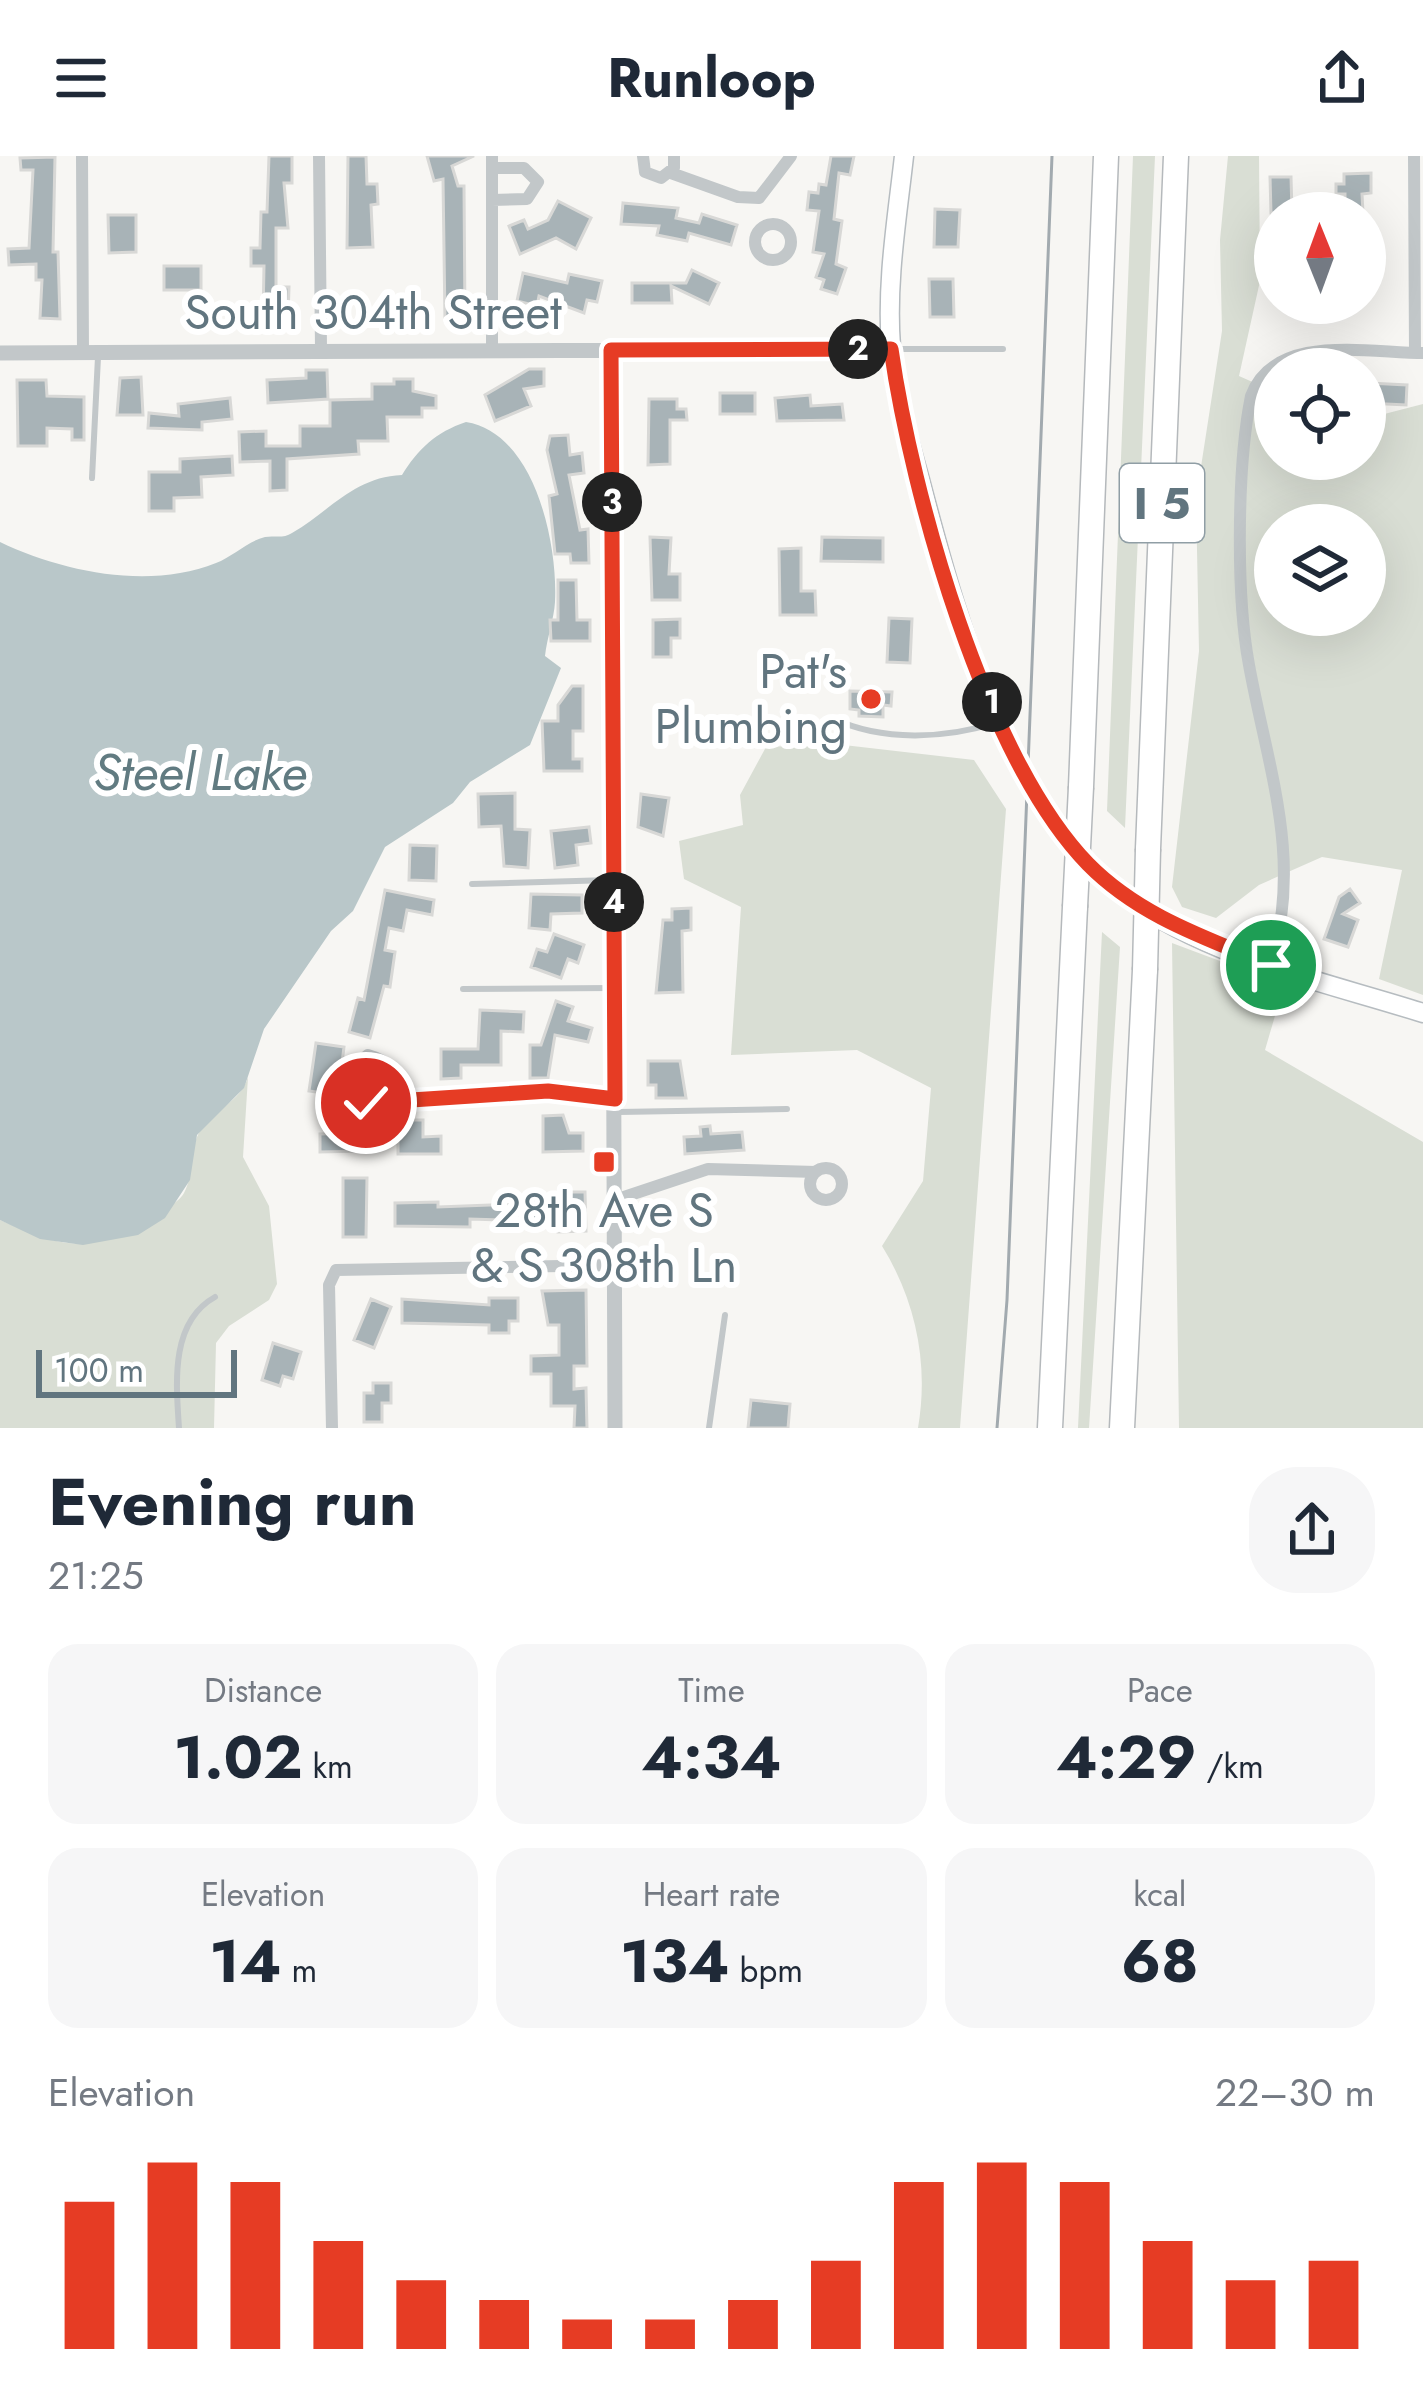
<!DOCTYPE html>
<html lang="en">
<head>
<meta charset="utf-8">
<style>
	body { margin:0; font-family:Jost,sans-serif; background:#f6f6f7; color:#1f2937; height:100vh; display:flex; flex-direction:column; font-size:45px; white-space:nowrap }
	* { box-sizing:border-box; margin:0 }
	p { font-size:39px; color:#747a83 }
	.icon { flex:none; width:66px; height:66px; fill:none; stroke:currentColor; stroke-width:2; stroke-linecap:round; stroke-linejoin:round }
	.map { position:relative; height:1272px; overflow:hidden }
	.side { display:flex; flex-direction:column; background:#fff; flex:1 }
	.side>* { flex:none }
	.needle { width:78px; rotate:359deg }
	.controls { position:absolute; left:1254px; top:36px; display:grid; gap:24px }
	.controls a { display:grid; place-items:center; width:132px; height:132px; border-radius:50%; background:#fff; box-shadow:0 12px 48px #0002; font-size:60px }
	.scale { position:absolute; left:36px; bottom:30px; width:201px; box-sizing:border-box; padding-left:12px; border:6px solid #61757f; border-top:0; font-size:33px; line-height:42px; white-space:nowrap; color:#61757f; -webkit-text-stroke:9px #fff; paint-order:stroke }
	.pin { position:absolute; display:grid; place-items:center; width:102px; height:102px; color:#fff; margin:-51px; border:6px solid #fff; border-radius:50%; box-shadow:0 3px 12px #0007 }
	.km { position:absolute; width:60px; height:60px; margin:-30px; border-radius:50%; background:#222; color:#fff; font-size:33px; line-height:60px; text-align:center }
	.round { display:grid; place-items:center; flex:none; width:126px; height:126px; border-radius:48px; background:#f6f6f7 }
	.head { display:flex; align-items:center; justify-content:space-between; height:204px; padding:0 48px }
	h1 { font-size:66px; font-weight:700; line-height:90px }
	.metrics { display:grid; grid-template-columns:repeat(3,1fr); gap:18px; height:204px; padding:12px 48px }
	.metrics div { display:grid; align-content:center; border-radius:30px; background:#f6f6f7; text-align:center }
	.metrics b { font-size:60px; font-weight:700 }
	.metrics small { font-size:33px; font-weight:400 }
	.metrics p { font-size:33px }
	.chart { height:336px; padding:24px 48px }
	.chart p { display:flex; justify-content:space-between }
	.chart svg { width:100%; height:216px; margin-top:12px; stroke:#e63c24; stroke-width:6 }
	header { display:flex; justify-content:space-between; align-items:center; height:156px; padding:0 48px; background:#fff; font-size:54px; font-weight:700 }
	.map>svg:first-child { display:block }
	.green { fill:#d9ded4; fill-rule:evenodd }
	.water { fill:#b9c7c9 }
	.building { fill:#a8b3b7; stroke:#d8d8d6; stroke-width:3 }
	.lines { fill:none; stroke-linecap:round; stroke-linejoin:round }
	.secondary-casing { stroke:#b6bcc0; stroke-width:21 }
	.motorway-casing { stroke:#b5b9bc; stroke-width:27 }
	.service { stroke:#c2c7c9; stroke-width:6 }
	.minor { stroke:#c2c7c9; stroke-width:12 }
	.tertiary { stroke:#c2c7c9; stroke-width:15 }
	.secondary { stroke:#fff; stroke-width:18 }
	.motorway { stroke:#fff; stroke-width:24 }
	.tram { stroke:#a2aaaf; stroke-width:3 }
	.motorway-bridge-casing { stroke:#b5b9bc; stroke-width:27; stroke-linecap:butt }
	.motorway-bridge { stroke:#fff; stroke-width:24 }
	.route-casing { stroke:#fff; stroke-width:24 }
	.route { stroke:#e63c24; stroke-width:15 }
	.poi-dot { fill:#e63c24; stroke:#fff; stroke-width:4.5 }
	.labels { text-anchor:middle; stroke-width:12; stroke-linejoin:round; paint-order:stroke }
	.shield { fill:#fff; stroke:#909ea5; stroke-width:3 }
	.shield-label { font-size:45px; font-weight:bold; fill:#61757f }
	.street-label { font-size:48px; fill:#61757f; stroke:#fff }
	.poi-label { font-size:48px; fill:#61757f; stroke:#fff; text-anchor:end }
	.water-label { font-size:51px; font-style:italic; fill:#617b81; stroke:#fff }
</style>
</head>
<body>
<header><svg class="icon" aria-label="menu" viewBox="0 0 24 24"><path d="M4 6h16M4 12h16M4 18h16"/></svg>Runloop<svg class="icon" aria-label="share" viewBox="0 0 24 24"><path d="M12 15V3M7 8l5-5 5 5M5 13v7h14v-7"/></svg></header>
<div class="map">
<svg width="1423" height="1272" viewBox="0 0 1423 1272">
	<rect width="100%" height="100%" fill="#f7f6f3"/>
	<!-- green -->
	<path class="green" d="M1133 0H1155L1125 672 1107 655Z
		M1228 0H1259L1260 125 1239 220 1275 236V303H1365V263L1423 248V839L1379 823 1402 714 1322 701 1259 729 1216 762 1182 751 1172 731 1199 495 1196 343 1222 175 1220 84ZM1275 369H1365V459H1275Z
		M835 588 974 604 1006 653 960 1272H918C929 1208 916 1145 882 1090L923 1025 931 932 857 894 731 899 741 751 684 723 679 685 743 669 740 639 766 591Z
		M1102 776 1120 791 1089 1272H1078Z
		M1172 787 1284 829 1265 894 1423 986V1272H1179Z
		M248 921 243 1001 269 1050 277 1128 269 1144 229 1170 216 1187 214 1272H0V1064C70 1093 78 1098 146 1062 159 1055 177 1049 184 1037 195 1017 189 993 200 975 214 952 240 947 248 921Z"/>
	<!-- water -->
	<path class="water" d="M466 266C535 277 558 388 555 446 554 463 547 482 545 500L561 512 530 589 470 626 453 647 385 691 353 755 331 775 264 873 244 932 197 979 190 1024 165 1062 138 1079 83 1089 40 1083 0 1064V386C63 416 149 434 216 407 232 401 248 385 265 381 274 379 283 383 292 377 330 355 354 321 402 319 418 293 436 276 466 266Z"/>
	<!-- building -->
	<path class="building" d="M269 0H292V27H284L288 72H276V131H289L288 161H263L264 110H251V92H260L261 56H267Z
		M348 0H366L367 28H377L378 48 371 49 373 91 347 92Z
		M427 0H474L452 10 458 30H464L465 164 445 165 443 23 434 25Z
		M831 0H854L850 19 839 17 834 63 842 65 836 108 846 112 837 138 821 133 824 124 816 121 824 98 813 96 819 55 807 54 809 36 818 37 819 28 826 29Z
		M55 1 53 96H58L60 163 40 162 42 124H36V108L9 109 8 93 29 92 33 14H21L20 2Z
		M1371 17V37L1362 38 1363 57H1345V38H1336V28H1344V18Z
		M1270 21H1291L1292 57H1271Z
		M558 45 591 62 576 93 556 82 520 98 509 70 524 64 528 73 548 64Z
		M623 47 678 52 676 62 699 67 702 58 737 69 731 89 689 77 687 85 657 79 659 70 621 68Z
		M935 53 960 54 958 91H934Z
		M108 59H136V96L109 97Z
		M164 110H201V134H164Z
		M692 114 719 127 709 148 671 130 672 147H632V127H686Z
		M523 117 567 127 569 118 602 125 597 146 587 144 584 157 539 140 537 150 517 145Z
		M929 123H953L954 161H930Z
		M529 213H544V230L524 233 531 250 495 265 485 239Z
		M306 214H327L328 243 268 247 267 224 306 222Z
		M141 221 143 259H117L120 222Z
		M394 223H413V235L436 240V252H422V261H387L388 285H358L359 298 287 303V334L270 335V305L240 306 239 276 266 275V290H300V270H330V244L372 243V228H394Z
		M17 224H46L47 240 84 241V284H72V273L47 272V290H18Z
		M1368 227 1407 229 1406 249 1367 247Z
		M720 237H755V258H720Z
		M810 239 811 250 842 248 844 264 777 265 775 242Z
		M230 242 232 263 202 266V274L148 272 149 257 179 260 178 248Z
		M649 243H677V253H686L687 264H670V308L648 309Z
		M568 279 570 299 582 297 584 317 569 319 580 374 588 373 589 407H571L570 398H555L549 340 557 338 547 294 550 280Z
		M232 300 233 319 201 321 202 341 174 342V355H149V316H180V303Z
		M650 381 671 382 669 418H680V444H652Z
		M822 381 883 382V406L821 405Z
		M801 392V435H815L816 459H780L779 393Z
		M558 424H576L577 464H590V485H551L550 464H558Z
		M889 462 912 463 910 507 887 506Z
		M680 463V482H671V501H653V464Z
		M572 530H583V575H573V603H582V615H544L542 565H558V549Z
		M850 535 892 536 891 550 883 549V561L859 560V554L850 553Z
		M515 637V673L530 674 528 712 504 710 501 670 479 671 478 638Z
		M641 638 669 642 663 680 638 671Z
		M589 671 591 687 576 689 578 709 555 712 551 675Z
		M410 689 437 690 436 725 409 724Z
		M1350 733 1360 747 1343 758 1358 764 1348 791 1324 783 1339 741Z
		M385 734 434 744 432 759 407 754 403 775 389 772 385 794 395 796 390 831 384 830 370 882 349 876 358 842 364 844Z
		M531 738 582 739V757L551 758 550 774 529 772Z
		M691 752V774L682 775 683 836 656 837 663 764H672V753Z
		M554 778 584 789 578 807 568 803 561 822 531 811 537 793 547 796Z
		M556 845 573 851 568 865 592 872 588 886 555 879 548 922H530V889H541Z
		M480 854 524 856 523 876 501 875V909H461V922L441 923V893H478Z
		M316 887 344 891 338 939 309 935Z
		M648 905H680L686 942H656V929H648Z
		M563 959 569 977H583V995L543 996V960Z
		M398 964H423V981L441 980V998H398Z
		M710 970 711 978 742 976 744 994 685 998 684 981 701 980 700 971Z
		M362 977V995L320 996V978Z
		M343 1022H367L366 1081H343Z
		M570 1036H585L586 1075 558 1076V1068L501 1070V1064L470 1063V1071L395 1070V1047L438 1046V1051L542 1047V1057H570Z
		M586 1134 587 1210H574V1233L586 1232 587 1272H574L575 1250H551V1218H531V1200L559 1199V1169H548L542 1135Z
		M489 1142H518V1165H509V1177H489V1169L402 1167V1143L489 1149Z
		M371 1143 391 1151 374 1192 354 1184Z
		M273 1187 301 1196 293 1223 283 1220 280 1230 262 1224Z
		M373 1227H391V1247H382V1266H364V1237H373Z
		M751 1244 790 1248 788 1272H748Z"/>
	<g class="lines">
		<defs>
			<path id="secondary" d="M904 0C897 63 886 127 891 191 894 236 908 281 920 324 956 461 1008 655 1127 741 1211 803 1326 826 1423 857"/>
			<path id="motorway" d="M1081 631 1106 0
				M1148 693 1176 0
				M1050 1272 1075 751
				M1122 1272 1145 814"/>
		</defs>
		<!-- secondary casing -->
		<use href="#secondary" class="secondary-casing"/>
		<!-- motorway casing -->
		<use href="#motorway" class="motorway-casing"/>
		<!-- service -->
		<path class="service" d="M892 193H1003
			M92 322 98 201
			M832 562C882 586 946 583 998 566
			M472 728 610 724
			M463 833 611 832
			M619 956 787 953
			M179 1272C176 1227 170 1166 215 1141
			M709 1272 725 1159"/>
		<!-- minor -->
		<path class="minor" d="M82 0 83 197
			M319 0 321 192
			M492 0V193
			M643 0 645 16 661 22 674 12V0
			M1414 0 1415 197
			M492 12H524L538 26 527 43 492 44
			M671 17 738 41 759 42
			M759 42 791 0
			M755 86a18 18 0 1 1 36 0a18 18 0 1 1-36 0Z
			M1271 809C1303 702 1268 613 1249 509 1236 439 1237 310 1251 240 1275 176 1368 197 1423 197
			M415 943C403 923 392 905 368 899L352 912 349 937 366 947 547 935 615 943
			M810 1028a16 16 0 1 1 32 0a16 16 0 1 1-32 0Z
			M615 1044 708 1013 816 1016
			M332 1272 329 1129 336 1114 615 1109"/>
		<!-- tertiary -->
		<path class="tertiary" d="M611 194 615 1272
			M0 197 891 193"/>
		<!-- secondary -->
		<use href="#secondary" class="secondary"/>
		<!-- motorway -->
		<use href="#motorway" class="motorway"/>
		<!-- tram -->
		<path class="tram" d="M997 1272 1007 1144 1052 0"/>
		<defs>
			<path id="motorway-bridge" d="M1075 751 1081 631
				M1145 814 1148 693"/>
		</defs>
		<!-- motorway-bridge casing -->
		<use href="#motorway-bridge" class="motorway-bridge-casing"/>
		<!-- motorway-bridge -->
		<use href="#motorway-bridge" class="motorway-bridge"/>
	</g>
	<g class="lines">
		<defs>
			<path id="route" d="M366 947 548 935 615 943 611 194 891 193C912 339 985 602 1088 708 1139 760 1206 782 1271 809"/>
		</defs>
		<!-- route casing -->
		<use href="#route" class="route-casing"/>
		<!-- route -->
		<use href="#route" class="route"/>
	</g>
	<!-- markers -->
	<g class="poi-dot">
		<circle cx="871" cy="543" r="12"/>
		<rect x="592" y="994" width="24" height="24" rx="6"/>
	</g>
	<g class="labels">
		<!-- shield labels -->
		<rect class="shield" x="1120" y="308" width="84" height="78" rx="9"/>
		<g class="shield-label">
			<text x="1162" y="363">I 5</text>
		</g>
		<!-- street labels -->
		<g class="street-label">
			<text x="373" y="173">South 304th Street</text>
		</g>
		<!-- poi labels -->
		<g class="poi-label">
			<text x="847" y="532">Pat's<tspan x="847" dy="55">Plumbing</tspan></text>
			<text x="604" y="1071" text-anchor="middle">28th Ave S<tspan x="604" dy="55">&amp; S 308th Ln</tspan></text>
		</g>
		<!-- water labels -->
		<g class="water-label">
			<text x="200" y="634">Steel Lake</text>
		</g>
	</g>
</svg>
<div class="controls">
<a><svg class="needle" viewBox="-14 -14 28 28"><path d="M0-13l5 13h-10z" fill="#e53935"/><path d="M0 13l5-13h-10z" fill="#747a83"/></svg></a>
<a><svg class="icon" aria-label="locate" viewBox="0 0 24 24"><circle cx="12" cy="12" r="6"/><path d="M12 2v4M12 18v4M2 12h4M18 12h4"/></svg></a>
<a><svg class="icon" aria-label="layers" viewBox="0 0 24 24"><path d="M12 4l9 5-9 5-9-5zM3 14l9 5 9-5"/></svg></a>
</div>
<div class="scale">100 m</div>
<div class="pin" style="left:1271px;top:809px;background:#1e9e55"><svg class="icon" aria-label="arrive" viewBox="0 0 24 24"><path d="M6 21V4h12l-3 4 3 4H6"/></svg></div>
<div class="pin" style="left:366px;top:947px;background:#d93025"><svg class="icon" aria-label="check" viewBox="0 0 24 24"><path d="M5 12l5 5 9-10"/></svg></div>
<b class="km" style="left:992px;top:546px">1</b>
<b class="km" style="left:858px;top:193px">2</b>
<b class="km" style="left:612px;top:346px">3</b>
<b class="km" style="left:614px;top:746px">4</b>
</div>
<section class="side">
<div class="head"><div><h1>Evening run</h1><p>21:25</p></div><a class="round"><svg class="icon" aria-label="share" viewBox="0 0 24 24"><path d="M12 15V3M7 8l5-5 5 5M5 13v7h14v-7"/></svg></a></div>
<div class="metrics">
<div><p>Distance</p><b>1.02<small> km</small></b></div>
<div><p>Time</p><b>4:34</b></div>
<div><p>Pace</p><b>4:29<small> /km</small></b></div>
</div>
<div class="metrics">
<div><p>Elevation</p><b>14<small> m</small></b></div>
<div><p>Heart rate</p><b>134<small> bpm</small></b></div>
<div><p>kcal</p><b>68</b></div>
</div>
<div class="chart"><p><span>Elevation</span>22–30 m</p>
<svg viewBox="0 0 160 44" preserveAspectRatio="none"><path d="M5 44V14M15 44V6M25 44V10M35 44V22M45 44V30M55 44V34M65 44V38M75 44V38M85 44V34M95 44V26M105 44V10M115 44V6M125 44V10M135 44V22M145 44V30M155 44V26"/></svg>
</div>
</section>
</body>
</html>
